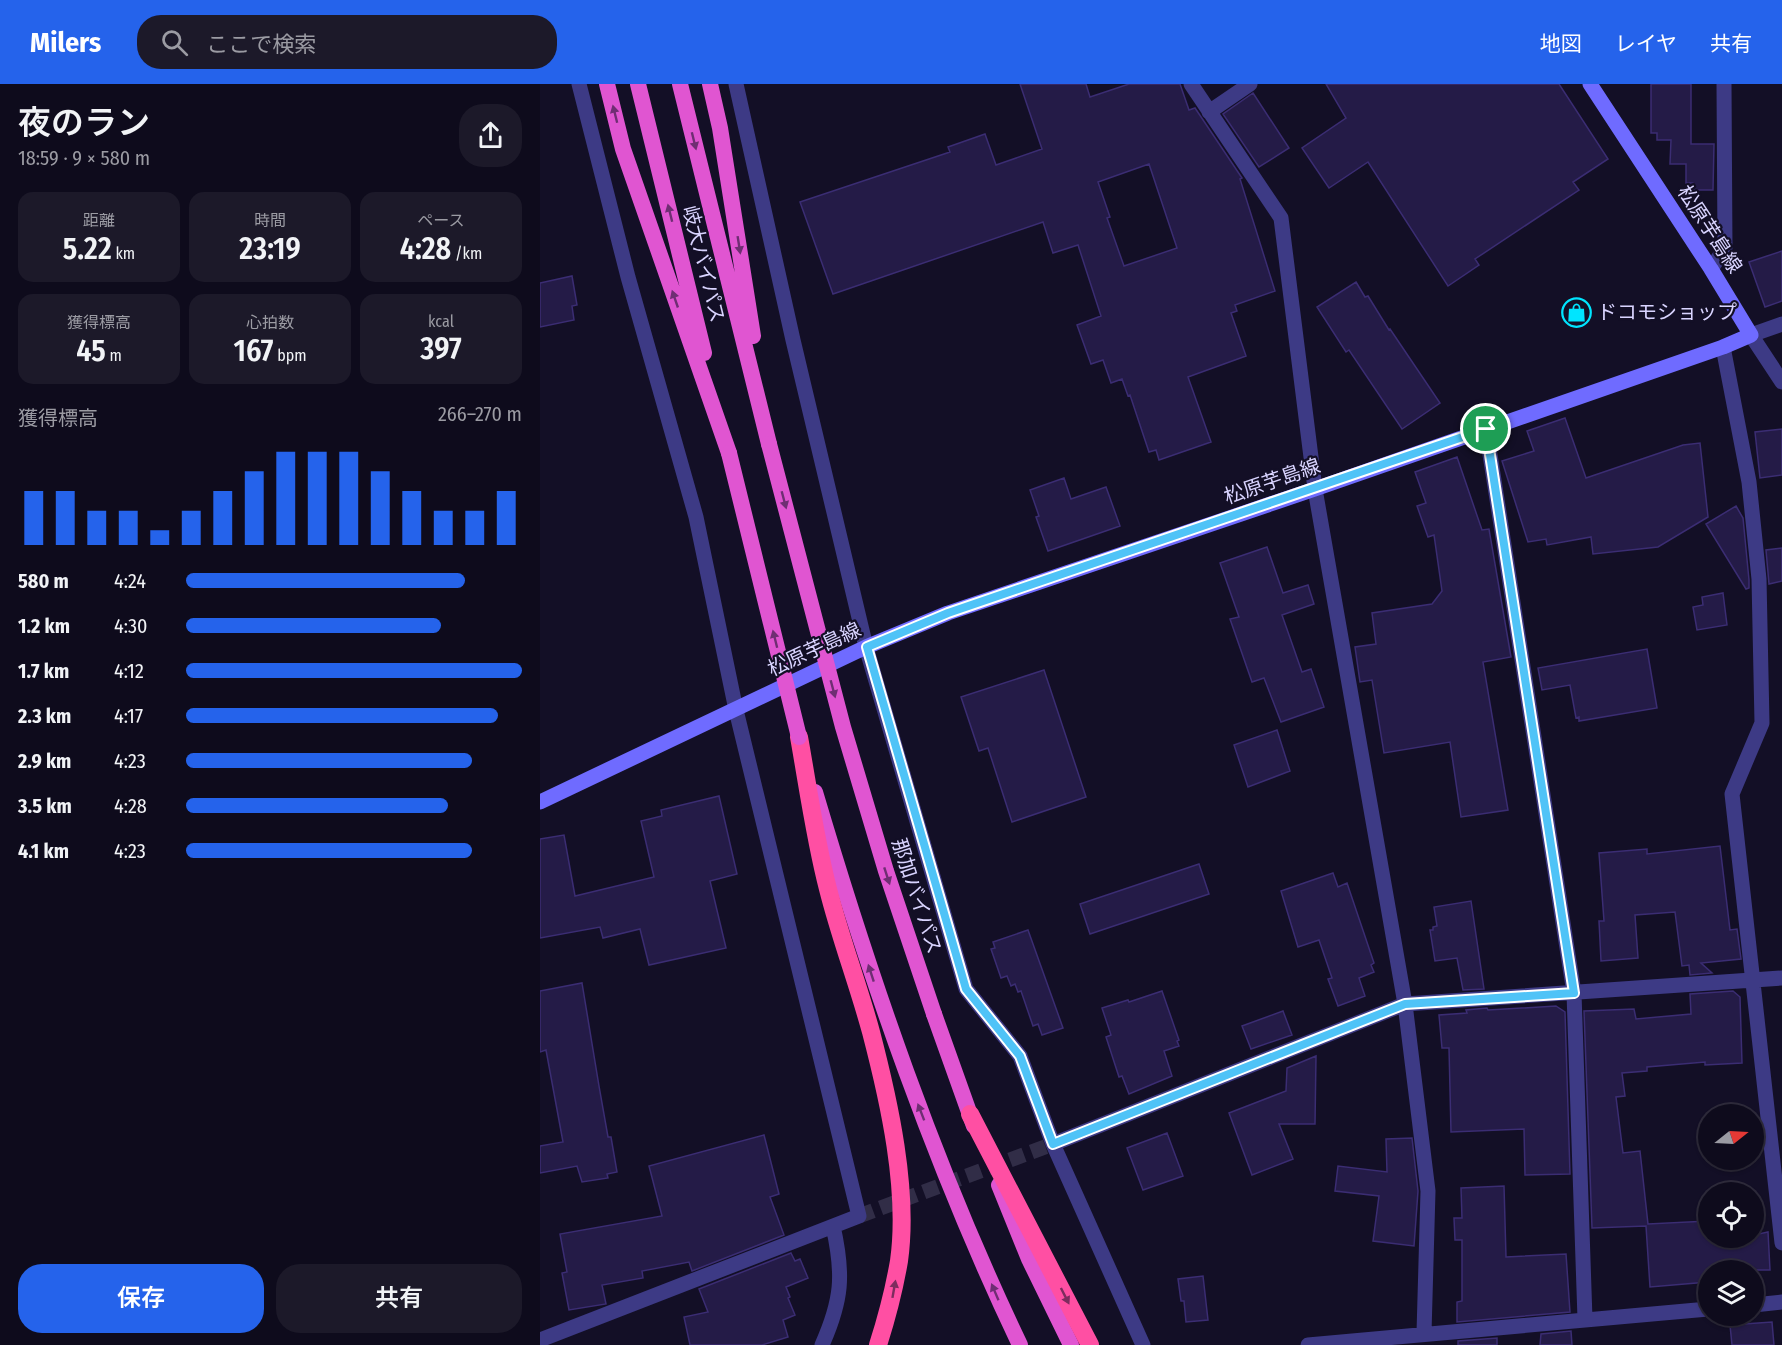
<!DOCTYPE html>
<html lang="ja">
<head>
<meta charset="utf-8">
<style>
	body { margin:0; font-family:"Fira Sans Condensed","Noto Sans JP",sans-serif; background:#1c1929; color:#f1f3f6; height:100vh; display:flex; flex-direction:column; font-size:22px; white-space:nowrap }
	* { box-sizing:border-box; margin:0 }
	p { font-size:20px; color:#9b9ba3 }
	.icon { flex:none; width:33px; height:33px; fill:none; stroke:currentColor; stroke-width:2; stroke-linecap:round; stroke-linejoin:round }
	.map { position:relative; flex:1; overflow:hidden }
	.side { display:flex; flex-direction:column; background:#0e0b1c; width:540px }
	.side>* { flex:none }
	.needle { width:39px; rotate:72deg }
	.tools { position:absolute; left:1158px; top:1020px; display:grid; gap:12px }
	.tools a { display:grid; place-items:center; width:66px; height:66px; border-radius:50%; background:#0e0b1c; box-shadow:0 2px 4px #0004,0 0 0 2px #2e2b3b; font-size:30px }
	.pin { position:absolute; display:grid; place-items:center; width:51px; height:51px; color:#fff; margin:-26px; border:3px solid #fff; border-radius:50%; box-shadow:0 2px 6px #0007 }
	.round { display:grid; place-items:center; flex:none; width:63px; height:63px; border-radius:24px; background:#1c1929 }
	.head { display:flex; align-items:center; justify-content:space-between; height:102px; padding:0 18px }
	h1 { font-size:33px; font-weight:600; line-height:45px }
	.figures { display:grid; grid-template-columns:repeat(3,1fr); gap:9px; height:102px; padding:6px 18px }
	.figures div { display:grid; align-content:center; border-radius:15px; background:#1c1929; text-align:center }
	.figures b { font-size:30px; font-weight:600 }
	.figures small { font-size:16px; font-weight:400 }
	.figures p { font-size:16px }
	.chart { height:168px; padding:12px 18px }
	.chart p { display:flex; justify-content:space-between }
	.chart svg { width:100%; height:108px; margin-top:6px; stroke:#2563eb; stroke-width:6 }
	.cta { display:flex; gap:12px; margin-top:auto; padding:12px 18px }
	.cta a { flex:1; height:69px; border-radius:24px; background:#2563eb; color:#fff; font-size:24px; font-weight:600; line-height:69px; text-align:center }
	.cta a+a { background:#1c1929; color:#f1f3f6 }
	ul { padding:0 18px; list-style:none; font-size:20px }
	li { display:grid; grid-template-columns:96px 72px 1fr; align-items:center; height:45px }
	li i { height:15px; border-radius:8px; background:#2563eb }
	header { display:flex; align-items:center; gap:36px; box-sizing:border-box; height:84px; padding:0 30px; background:#2563eb; color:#fff }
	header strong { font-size:28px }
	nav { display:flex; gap:33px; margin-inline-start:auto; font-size:21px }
	.search { width:420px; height:54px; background:#1c1929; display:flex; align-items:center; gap:15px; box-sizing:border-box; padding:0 21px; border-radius:24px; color:#9b9ba3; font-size:22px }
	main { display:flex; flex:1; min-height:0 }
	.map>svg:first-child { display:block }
	.building { fill:#241b47; stroke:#3b2d73; stroke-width:1.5; fill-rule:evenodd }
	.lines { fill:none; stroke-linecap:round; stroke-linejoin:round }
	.minor-tunnel { stroke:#312d47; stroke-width:15; stroke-dasharray:15 8; stroke-linecap:butt }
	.minor { stroke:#3d3a85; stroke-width:15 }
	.tertiary { stroke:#3d3a85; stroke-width:15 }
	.secondary { stroke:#6f6bff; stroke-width:15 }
	.trunk { stroke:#e055d1; stroke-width:16 }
	.motorway { stroke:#ff4fa3; stroke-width:18 }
	.trunk-bridge { stroke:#e055d1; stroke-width:16 }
	.oneway { fill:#6f2e73 }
	.oneway2 { fill:#7d2c5e }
	.route-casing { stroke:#fff; stroke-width:12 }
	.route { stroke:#4fc3f7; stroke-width:8 }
	.labels { text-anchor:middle; stroke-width:4.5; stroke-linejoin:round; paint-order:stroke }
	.street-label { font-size:20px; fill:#d9d4ff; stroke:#130f26 }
	.poi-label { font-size:20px; fill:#d9d4ff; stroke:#130f26; text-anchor:start }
</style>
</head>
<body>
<header>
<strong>Milers</strong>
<div class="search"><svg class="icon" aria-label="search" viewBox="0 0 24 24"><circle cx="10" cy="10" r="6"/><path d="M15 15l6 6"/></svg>ここで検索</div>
<nav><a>地図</a><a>レイヤ</a><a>共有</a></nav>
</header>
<main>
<section class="side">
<div class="head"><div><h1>夜のラン</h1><p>18:59 · 9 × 580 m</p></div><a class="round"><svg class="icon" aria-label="share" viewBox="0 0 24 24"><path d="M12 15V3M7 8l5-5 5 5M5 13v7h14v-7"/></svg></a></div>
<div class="figures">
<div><p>距離</p><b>5.22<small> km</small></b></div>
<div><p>時間</p><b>23:19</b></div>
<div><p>ペース</p><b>4:28<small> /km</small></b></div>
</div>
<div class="figures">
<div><p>獲得標高</p><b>45<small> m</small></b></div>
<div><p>心拍数</p><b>167<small> bpm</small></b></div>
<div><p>kcal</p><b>397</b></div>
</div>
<div class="chart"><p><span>獲得標高</span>266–270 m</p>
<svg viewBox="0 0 160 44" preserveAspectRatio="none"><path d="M5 44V22M15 44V22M25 44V30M35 44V30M45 44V38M55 44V30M65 44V22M75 44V14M85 44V6M95 44V6M105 44V6M115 44V14M125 44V22M135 44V30M145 44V30M155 44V22"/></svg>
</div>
<ul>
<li><b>580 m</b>4:24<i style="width:83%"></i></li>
<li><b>1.2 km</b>4:30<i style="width:76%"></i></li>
<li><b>1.7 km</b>4:12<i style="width:100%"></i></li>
<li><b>2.3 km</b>4:17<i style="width:93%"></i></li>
<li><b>2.9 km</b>4:23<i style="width:85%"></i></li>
<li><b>3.5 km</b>4:28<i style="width:78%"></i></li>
<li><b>4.1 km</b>4:23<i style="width:85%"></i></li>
</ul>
<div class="cta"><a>保存</a><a>共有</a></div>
</section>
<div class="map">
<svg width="1242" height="1261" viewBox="0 0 1242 1261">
	<rect width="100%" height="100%" fill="#130f26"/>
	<!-- building -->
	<path class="building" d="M480 0H546L550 13 589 0H640L649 26 655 24 702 94 700 95 735 207 695 221 697 227 691 229 706 272 648 293 671 358 619 376 616 366 609 368 590 311 588 312 582 295 571 299 563 276 551 280 537 241 561 232 538 161 513 169 503 138 293 210 260 118 410 68 408 63 445 50 456 81 502 65ZM609 80 637 164 584 182 567 134 570 133 558 98Z
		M786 0H1019L1068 75 1033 98 1039 106 935 175 939 181 908 202 828 78 789 104 762 64 806 34Z
		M1111 0H1151V60H1174L1173 106H1153V99H1146V80H1130L1131 56H1117V49H1111Z
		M713 9 749 64 719 83 683 30Z
		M1242 167V217L1225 223 1209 178Z
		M32 192 37 221 32 222 34 236 0 243V199Z
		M816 198 825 213 828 212 849 246 850 245 900 319 862 345 809 266 806 268 777 223Z
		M1025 334 1046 394 1143 361 1160 359 1168 433 1118 463 1053 470 1051 453 1007 461 1006 455 988 458 962 377 994 367 987 347Z
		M1242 345V391L1220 394 1215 348Z
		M917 373 942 446 949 445 971 573 943 578 968 726 921 733 910 658 844 669 832 596 820 598 815 563 836 560 832 529 892 520 902 507 894 451 888 453 877 422 886 419 875 388Z
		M524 394 531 415 566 403 580 442 508 467 496 433 499 432 490 406Z
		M1196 422 1203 434 1209 496V504L1206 505 1166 440Z
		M727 463 743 509 768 501 774 520 742 531 762 588 771 585 784 623 741 638 724 594 712 598 690 535 699 533 680 479Z
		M1242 464V497L1229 500 1226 466Z
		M1183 509 1187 541 1157 546 1153 523 1163 521 1162 513Z
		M1107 565 1117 624 1039 637V633L1036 634 1030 601 1002 606 998 584Z
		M504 586 546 713 472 738 448 664 439 667 421 613Z
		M737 646 750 687 708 703 694 661Z
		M179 712 197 790 170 797 186 864 109 881 100 845 63 854 60 843 0 854V755L24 751 35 812 114 793 101 737 122 732 121 726Z
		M1180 762 1190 846 1197 845 1201 875 1161 879 1172 889 1150 891 1149 881 1142 882 1135 828 1095 831 1098 874 1061 877 1059 837H1064L1059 769 1107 765V770Z
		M659 780 669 810 550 850 540 820Z
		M793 789 798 803 807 799 834 879 831 881 834 888 819 894 825 912 798 922 788 895 792 894 779 856 758 863 741 807Z
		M931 817 944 905 923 906 917 874 895 877 890 846H893V843L897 842 894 823Z
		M488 846 523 944 502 951 498 940 493 942 481 907 478 908 475 900 471 902 467 892 461 894 451 865 455 864 453 858Z
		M42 899 59 1002 68 1053H71L77 1088 67 1090 68 1094 42 1098 37 1082 0 1089V1062L23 1058 6 966 0 968V907Z
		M622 907 639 956 637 957 639 962 624 967 632 992 589 1010 582 992 579 993 566 953 571 951 562 924 588 916 589 918Z
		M1193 907 1200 913 1202 979 1165 981V978L1107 983V987L1082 989 1085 1012 1076 1013 1083 1069 1100 1067 1108 1140 1168 1137V1154H1214V1151L1228 1148 1230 1186H1168V1198L1110 1203 1106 1142 1052 1144 1044 927 1094 925 1096 935 1151 930 1150 910Z
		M1016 922 1025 928 1030 1090 985 1091 984 1045 911 1048 909 964H902L899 931 927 929 926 926 947 924 948 926Z
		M743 927 752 951 711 965 702 942Z
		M776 972 775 1040H739L753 1075 712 1091 689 1029 746 1007 747 984Z
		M627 1049 643 1092 603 1106 587 1064Z
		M224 1051 239 1110 230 1113 244 1151 152 1187 149 1178 102 1187 103 1194 62 1201 66 1220 29 1226 22 1189 27 1188 20 1150 122 1132 109 1082Z
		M872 1054 878 1107 874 1162 833 1157 839 1112 795 1107 798 1082 847 1088 846 1055Z
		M964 1102 966 1173 1026 1170 1030 1228 917 1238V1218L922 1217V1156H915L914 1134H922L921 1104Z
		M251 1169 255 1177 260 1175 268 1194 246 1203 250 1213 248 1214 255 1231 243 1236 248 1253 222 1261H150L144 1233 168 1228 159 1205Z
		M663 1192 668 1236 646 1238 644 1217H641L638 1195Z
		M1232 1238 1234 1261H1192L1190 1241Z
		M1031 1247 1032 1261H1000L1001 1250Z
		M957 1254V1261H918V1257Z"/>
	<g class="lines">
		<!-- minor-tunnel -->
		<path class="minor-tunnel" d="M319 1132 513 1060"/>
		<!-- minor -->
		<path class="minor" d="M196 0 253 256 326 563 426 905 480 972 513 1060 603 1261
			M651 0 741 134 775 405 865 920 888 1107 884 1249
			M669 28 710 0
			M1171 185 1185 164 1184 0
			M1211 251 1242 240
			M1183 263 1209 398 1219 495 1222 639 1192 710 1242 1159
			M946 345 1034 909 1045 1235
			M513 1060 865 920 1242 894
			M1214 1221 1242 1218
			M0 1256 319 1132 196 626 156 433 88 193 39 0
			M282 1261C302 1216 304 1191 293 1142
			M768 1261 1168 1225"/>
		<!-- tertiary -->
		<path class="tertiary" d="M1211 251 1242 298"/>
		<!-- secondary -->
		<path class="secondary" d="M0 718 326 563 408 529 775 405 1183 263 1211 251 1171 185 1050 0"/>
		<!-- trunk -->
		<path class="trunk" d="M67 0 83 65 189 369
			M98 0 164 269
			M140 0 229 360
			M170 0 180 44 213 252
			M275 708C331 897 395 1083 480 1261
			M394 930 434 1042
			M459 1101 489 1175 531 1261"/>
		<!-- motorway -->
		<path class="motorway" d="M259 653C268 703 275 755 288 805 300 853 318 900 331 948 349 1017 369 1106 359 1177 354 1206 347 1233 338 1261
			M430 1030 550 1261"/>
		<!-- trunk-bridge -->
		<path class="trunk-bridge" d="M229 360 303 643 346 787 394 930
			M189 369 259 653"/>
	</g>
	<!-- one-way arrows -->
	<defs><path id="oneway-solid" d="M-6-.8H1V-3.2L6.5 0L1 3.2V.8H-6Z" transform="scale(1.5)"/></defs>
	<g class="oneway">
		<use href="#oneway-solid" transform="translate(75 30) rotate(-104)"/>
		<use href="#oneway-solid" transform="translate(154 57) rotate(76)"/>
		<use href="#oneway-solid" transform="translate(130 129) rotate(-104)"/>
		<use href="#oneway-solid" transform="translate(199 161) rotate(81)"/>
		<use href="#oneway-solid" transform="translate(135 215) rotate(-109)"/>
		<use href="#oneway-solid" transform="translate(244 416) rotate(75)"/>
		<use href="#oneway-solid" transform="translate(235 555) rotate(-104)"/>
		<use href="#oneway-solid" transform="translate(293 605) rotate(75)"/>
		<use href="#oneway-solid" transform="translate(347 792) rotate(72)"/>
		<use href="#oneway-solid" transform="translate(331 889) rotate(-108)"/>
		<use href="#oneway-solid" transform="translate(381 1028) rotate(-111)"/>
		<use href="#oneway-solid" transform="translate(455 1208) rotate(-113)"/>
	</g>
	<g class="oneway2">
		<use href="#oneway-solid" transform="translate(354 1205) rotate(-80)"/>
		<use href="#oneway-solid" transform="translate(525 1212) rotate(63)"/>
	</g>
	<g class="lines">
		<defs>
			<path id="route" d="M946 345 1034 909 865 920 513 1060 480 972 426 905 327 563 408 529Z"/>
		</defs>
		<!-- route casing -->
		<use href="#route" class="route-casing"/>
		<!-- route -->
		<use href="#route" class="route"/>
	</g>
	<!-- icons -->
	<defs>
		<symbol id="shop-ring" viewBox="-11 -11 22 22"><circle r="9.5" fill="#130f26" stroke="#00e5ff" stroke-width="1.5"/><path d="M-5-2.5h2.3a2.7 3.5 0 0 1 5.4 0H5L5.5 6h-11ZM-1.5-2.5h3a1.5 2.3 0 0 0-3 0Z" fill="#00e5ff"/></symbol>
	</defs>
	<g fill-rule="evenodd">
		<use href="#shop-ring" x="1020" y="212" width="33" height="33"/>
	</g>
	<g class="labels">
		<!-- street labels -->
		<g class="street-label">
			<text transform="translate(1170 145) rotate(57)" y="7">松原芋島線</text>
			<text transform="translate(164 180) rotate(76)" y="7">岐大バイパス</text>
			<text transform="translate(732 397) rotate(-19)" y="7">松原芋島線</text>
			<text transform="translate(274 565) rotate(-25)" y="7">松原芋島線</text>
			<text transform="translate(377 812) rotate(72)" y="7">那加バイパス</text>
		</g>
		<!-- poi labels -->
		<g class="poi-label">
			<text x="1057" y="235">ドコモショップ</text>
		</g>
	</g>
</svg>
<div class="tools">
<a><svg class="needle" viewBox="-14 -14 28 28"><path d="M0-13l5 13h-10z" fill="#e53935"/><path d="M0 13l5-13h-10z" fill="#9b9ba3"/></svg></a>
<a><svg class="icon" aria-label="locate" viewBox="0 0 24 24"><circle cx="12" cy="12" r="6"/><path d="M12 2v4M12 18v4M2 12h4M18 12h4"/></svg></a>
<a><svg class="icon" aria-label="layers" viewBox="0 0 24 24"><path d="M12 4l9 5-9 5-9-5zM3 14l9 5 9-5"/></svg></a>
</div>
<div class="pin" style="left:946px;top:345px;background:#1e9e55"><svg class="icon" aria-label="arrive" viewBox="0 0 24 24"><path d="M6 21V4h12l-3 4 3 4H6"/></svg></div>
</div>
</main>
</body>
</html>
